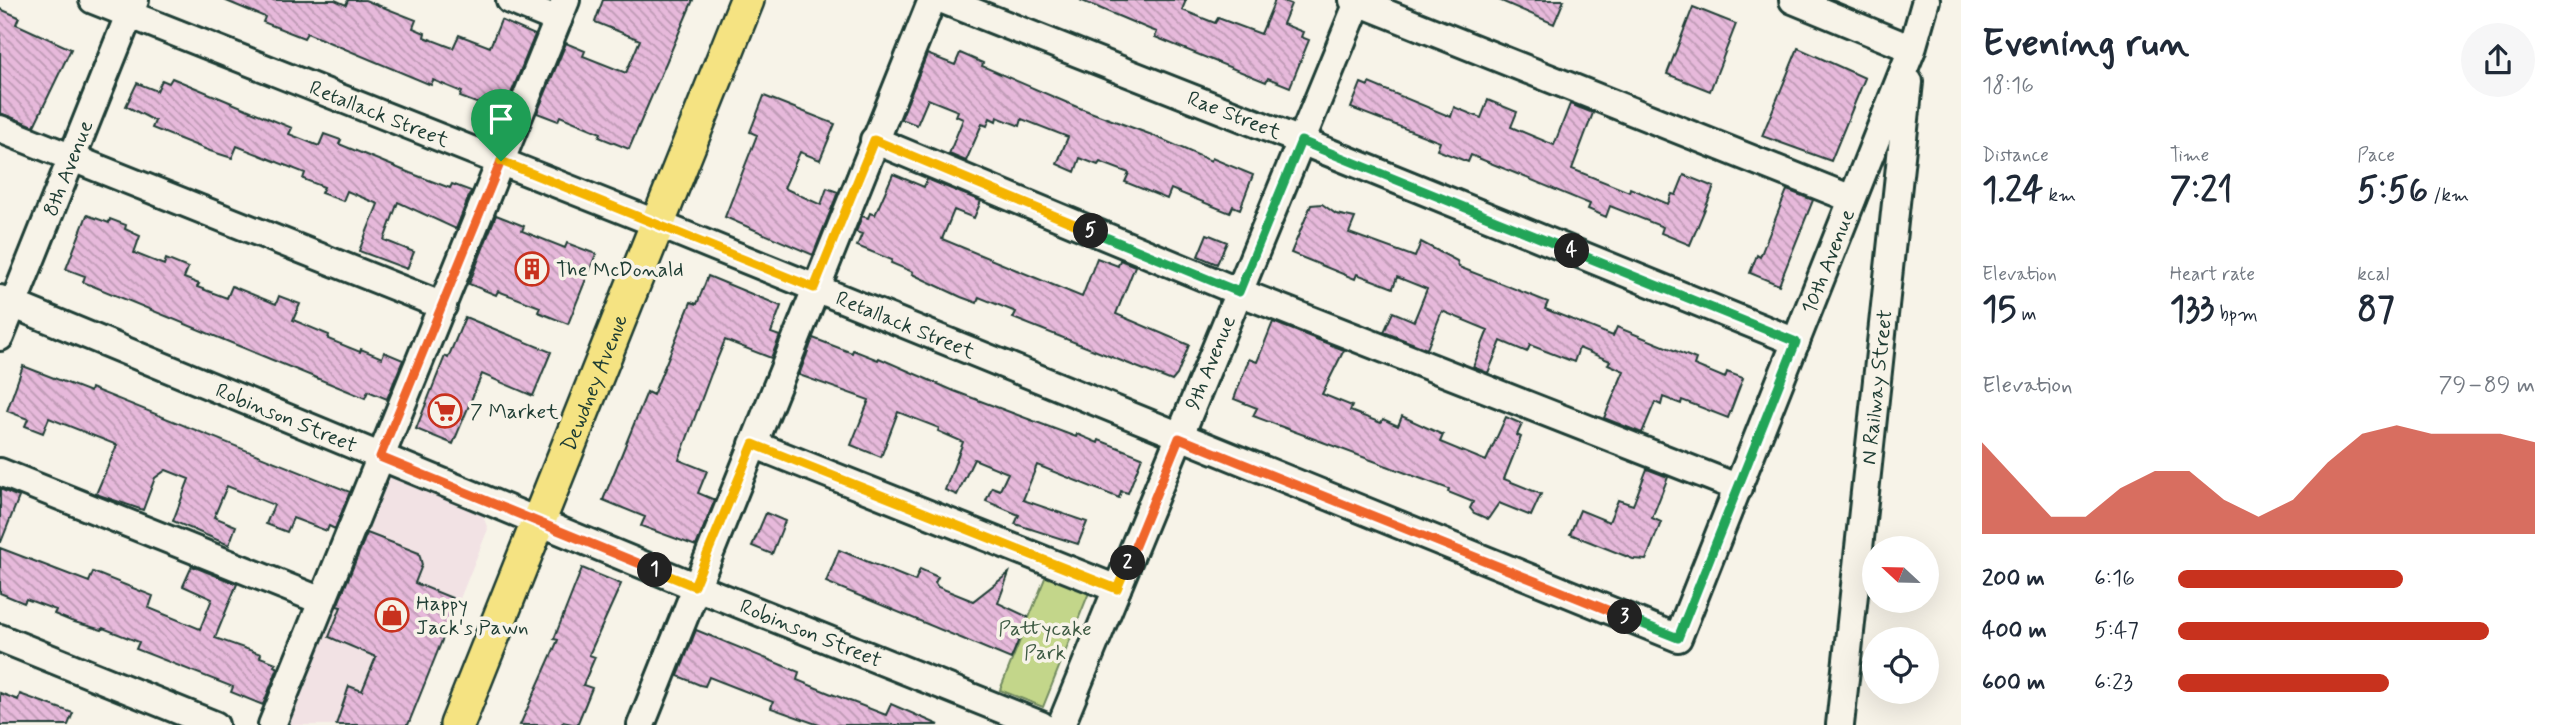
<!DOCTYPE html>
<html lang="en">
<head>
<meta charset="utf-8">
<style>
	body { margin:0; font-family:Mynerve,sans-serif; background:#f6f6f7; color:#1f2937; height:100vh; display:flex; flex-direction:column; font-size:26px; white-space:nowrap }
	* { box-sizing:border-box; margin:0 }
	p { font-size:23px; color:#747a83 }
	.icon { flex:none; width:38px; height:38px; fill:none; stroke:currentColor; stroke-width:2; stroke-linecap:round; stroke-linejoin:round }
	.map { position:relative; flex:1; overflow:hidden }
	.sheet { display:flex; flex-direction:column; background:#fff; width:595px }
	.sheet>* { flex:none }
	.needle { width:46px; rotate:292deg }
	.buttons { position:absolute; left:1862px; top:536px; display:grid; gap:14px }
	.buttons a { display:grid; place-items:center; width:77px; height:77px; border-radius:50%; background:#fff; box-shadow:0 7px 28px #0002; font-size:35px }
	.pin { position:absolute; display:grid; place-items:center; width:60px; height:60px; color:#fff; margin:-72px -30px; border-radius:50% 50% 50% 0; rotate:-45deg; box-shadow:0 0 7px #0007 }
	.pin .icon { rotate:45deg }
	.km { position:absolute; width:35px; height:35px; margin:-18px; border-radius:50%; background:#222; color:#fff; font-size:19px; line-height:35px; text-align:center }
	.round { display:grid; place-items:center; flex:none; width:74px; height:74px; border-radius:37px; background:#f6f6f7 }
	.overview { display:flex; align-items:center; justify-content:space-between; height:119px; padding:0 21px }
	h1 { font-size:38px; font-weight:700; line-height:52px }
	.stats { display:grid; grid-template-columns:repeat(3,1fr); gap:10px; height:119px; padding:7px 21px }
	.stats div { display:grid; align-content:center }
	.stats b { font-size:35px; font-weight:700 }
	.stats small { font-size:19px; font-weight:400 }
	.stats p { font-size:19px }
	.chart { height:196px; padding:14px 21px }
	.chart p { display:flex; justify-content:space-between }
	.chart svg { width:100%; height:126px; margin-top:7px; fill:#c8321e; opacity:.7 }
	ul { padding:0 21px; list-style:none; font-size:23px }
	li { display:grid; grid-template-columns:112px 84px 1fr; align-items:center; height:52px }
	li i { height:18px; border-radius:9px; background:#c8321e }
	main { display:flex; flex:1; min-height:0 }
	.map>svg:first-child { display:block }
	.built { fill:#f2e2e4 }
	.park { fill:#c3d68a; stroke:#718a5f; stroke-width:2 }
	.building { fill:url(#building-back-hatch); stroke:#1f3d34; stroke-width:2 }
	.lines { fill:none; stroke-linecap:round; stroke-linejoin:round }
	.minor-casing { stroke:#1f3d34; stroke-width:32 }
	.major-casing { stroke:#1f3d34; stroke-width:38 }
	.minor { stroke:#f7f3e8; stroke-width:26 }
	.major { stroke:#f5e382; stroke-width:33 }
	.split-1-casing { stroke:#fff; stroke-width:14 }
	.split-2-casing { stroke:#fff; stroke-width:14 }
	.split-3-casing { stroke:#fff; stroke-width:14 }
	.split-4-casing { stroke:#fff; stroke-width:14 }
	.split-5-casing { stroke:#fff; stroke-width:14 }
	.split-6-casing { stroke:#fff; stroke-width:14 }
	.split-1 { stroke:#f0652b; stroke-width:9 }
	.split-2 { stroke:#f5b400; stroke-width:9 }
	.split-3 { stroke:#f0652b; stroke-width:9 }
	.split-4 { stroke:#22a559; stroke-width:9 }
	.split-5 { stroke:#22a559; stroke-width:9 }
	.split-6 { stroke:#f5b400; stroke-width:9 }
	.labels { text-anchor:middle; stroke-width:7; stroke-linejoin:round; paint-order:stroke }
	.street-label { font-size:21px; fill:#1f3d34; stroke:#f7f3e8 }
	.poi-label { font-size:21px; fill:#1f3d34; stroke:#f7f3e8; text-anchor:start }
	.park-label { font-size:21px; fill:#405c45; stroke:#f7f3e8 }
</style>
</head>
<body>
<main>
<div class="map">
<svg width="1961" height="725" viewBox="0 0 1961 725">
	<defs>
		<pattern id="building-back-hatch" width="6" height="6" patternUnits="userSpaceOnUse" patternTransform="scale(1.75)"><rect width="6" height="6" fill="#e7b9db"/><path d="M-1 5l2 2M0 0l6 6M5-1l2 2" fill="none" stroke="#bb98b2"/></pattern>
	</defs>
	<rect width="100%" height="100%" fill="#f7f3e8"/>
	<filter id="ink" filterUnits="userSpaceOnUse"><feTurbulence type="fractalNoise" baseFrequency=".0143" numOctaves="2"/><feDisplacementMap in="SourceGraphic" scale="14" xChannelSelector="R" yChannelSelector="G"/><feConvolveMatrix kernelMatrix="1 2 1 2 8 2 1 2 1" color-interpolation-filters="sRGB"/></filter>
	<g filter="url(#ink)">
		<!-- built -->
		<path class="built" d="M380 473 482 514 488 529 409 725H278Z"/>
		<!-- park -->
		<path class="park" d="M1047 573 1090 590 1043 707 1000 690Z"/>
		<!-- building -->
		<path class="building" d="M224 0H335L346 5 348 0H365L416 20 413 28 425 33 424 37 453 48 459 35 490 47 501 20 535 35 504 111 480 102 479 104 460 97 462 92 433 80 431 85 307 33 304 38 263 22 265 17Z
			M603 0H693L629 149 599 137 601 133 560 116 558 121 537 113 566 43 585 51 583 56 626 73 640 40 595 22Z
			M1080 0H1186L1182 10 1215 23 1218 18 1261 34 1275 0H1281L1291 4 1283 24 1303 32 1301 37 1309 40 1290 87 1268 78 1266 82 1155 37 1157 32 1149 29Z
			M1499 0H1564L1554 24Z
			M1693 7 1736 24 1710 91 1667 74Z
			M0 9 19 17 16 24 71 49 34 126 0 113Z
			M1798 48 1865 78 1831 161 1762 136Z
			M960 53 983 63 982 66 1077 107 1152 135 1211 161 1212 158 1253 175 1240 209 1233 206 1230 213 1171 189 1167 199 1125 182 1129 173 1100 162 1098 165 1080 158 1075 172 1057 164 1068 137 1022 119 1020 126 997 117 996 121 990 118 987 126 982 124 966 161 949 154 963 119 956 116 958 111 928 99 917 125 901 119 927 54 955 65Z
			M172 78 292 128 289 134 319 146 324 134 341 140 339 144 410 173 450 188 452 184 471 191 456 229 398 202 384 240 414 252 407 269 359 251 378 204 347 191 343 201 321 193 324 187 303 179 305 173 237 146 232 158 210 151 152 128 155 121 126 106 137 83 157 91 162 80 169 83Z
			M1361 83 1368 86 1369 83 1451 117 1454 107 1481 118 1488 100 1517 112 1511 127 1554 145 1570 104 1593 113 1572 169 1629 192 1630 188 1668 204 1672 194 1676 195 1684 175 1714 187 1690 245 1661 233 1663 227 1610 206 1606 217 1588 209 1590 204 1471 155 1468 162 1437 150 1440 142 1351 108Z
			M764 96 835 124 820 160 800 152 784 188 821 205 827 188 838 192 813 255 725 217 757 135 750 132Z
			M893 174 924 187 927 179 981 201 974 218 954 210 942 239 1082 297 1097 258 1118 266 1120 260 1135 266 1116 314 1189 345 1177 375 1172 381 1013 318 1016 312 979 297 977 303 961 297 912 274 913 272 891 263 892 260 857 246 862 234 856 232 862 216 868 218 870 213 875 215Z
			M1787 190 1813 200 1779 285 1750 273 1757 255 1760 257Z
			M1322 204 1336 214 1355 218 1349 233 1415 257 1421 242 1457 261 1459 267 1548 302 1545 309 1613 336 1617 327 1696 359 1694 365 1725 378 1727 372 1743 378 1728 418 1682 400 1681 404 1663 397 1661 405 1655 402 1642 433 1604 418 1624 371 1608 364 1610 361 1579 348 1574 362 1530 345 1527 352 1501 341 1488 373 1473 367 1488 330 1442 311 1427 349 1384 332 1393 312 1414 321 1427 289 1397 277 1393 288 1357 274 1355 279 1291 253 1311 205Z
			M87 215 109 223 110 219 126 225 125 229 140 236 134 253 164 265 166 259 188 268 184 278 199 284 197 287 227 298 232 286 276 304 279 296 300 304 293 320 329 335 328 339 360 352 361 349 382 358 384 352 403 360 387 399 368 391 365 398 83 282 85 276 66 269Z
			M496 215 524 226 522 231 565 248 567 243 596 254 568 324 538 312 540 307 498 291 496 295 469 284Z
			M1207 234 1227 242 1217 264 1198 256Z
			M708 276 781 306 771 333 780 336 771 358 725 340 711 374 679 460 707 471 698 493 715 500 696 546 641 526 645 517 603 500 647 392 653 395 691 302 697 304Z
			M465 317 551 352 533 396 482 374 453 444 416 429 445 356 448 358Z
			M1273 322 1344 350 1322 394 1352 406 1350 411 1381 423 1383 419 1398 426 1402 416 1443 435 1440 442 1486 461 1506 417 1522 424 1517 435 1521 437 1504 479 1541 494 1531 516 1499 503 1488 519 1474 513 1470 508 1473 502 1448 492 1449 489 1253 416 1257 408 1234 399 1249 359 1257 362Z
			M813 338 852 353 853 350 878 360 879 358 954 391 1076 437 1077 434 1098 443 1099 440 1142 457 1128 493 1121 491 1119 498 1037 465 1023 500 1087 522 1078 544 1015 524 1019 515 986 501 992 487 1000 490 1008 473 974 459 957 495 945 490 963 442 938 431 939 428 898 412 881 457 851 445 869 400 799 375Z
			M23 366 90 392 91 388 350 492 335 529 329 526 327 531 293 518 287 532 266 524 274 505 227 486 214 517 236 526 229 545 173 521 189 479 166 470 155 478 143 510 96 494 117 445 49 418 43 433 25 426 28 419 7 411Z
			M1647 469 1668 477 1652 518 1661 522 1646 560 1633 559 1570 534 1580 510 1609 522 1618 500 1633 505Z
			M0 489 19 497 1 542H0Z
			M766 513 785 521 772 554 752 546Z
			M367 533 419 553 422 565 415 583 452 598 455 608 408 725H336L349 686 362 691 376 657 329 637 341 607 337 606Z
			M0 548 89 582 93 572 153 596 149 608 200 629 212 599 183 586 192 566 237 584 215 638 261 654 260 657 276 663 274 666 278 668 263 705 231 692 233 687 136 649 139 642 103 628 102 630 71 621 54 614 56 610 26 599 24 603 0 593Z
			M839 550 915 581 920 569 938 577 935 583 938 587 973 601 1009 573 998 603 1028 617 1011 659 826 582Z
			M582 568 621 584 589 655 595 657 583 685 592 688 577 725 563 722 561 725H520L558 640 554 639Z
			M696 630 799 672 797 680 829 693 886 715 891 704 939 725H819L771 708 773 702 709 677 705 686 700 685 678 676Z
			M0 693 18 700 20 694 73 713 68 725H0Z"/>
		<g class="lines">
			<defs>
				<g id="minor">
					<path id="s1" d="M93 0 658 224 1678 638 1912 49 1926 0"/>
					<path d="M510 0 558 20"/>
					<path id="s2" d="M943 0 1301 141 1796 342"/>
					<path d="M1353 0 1852 199"/>
					<path d="M1793 0 1912 49"/>
					<path d="M0 129 443 306"/>
					<path d="M874 140 1239 292 1739 488"/>
					<path id="s3" d="M0 299 694 586 1041 725"/>
					<path id="s4" d="M0 337 135 0"/>
					<path d="M753 444 1117 589"/>
					<path d="M0 472 322 601"/>
					<path d="M0 638 215 725"/>
					<path d="M272 725 566 0"/>
					<path d="M641 725 932 0"/>
					<path id="s5" d="M1061 725 1359 0"/>
					<path id="s6" d="M1840 725 1909 82"/>
				</g>
				<g id="major">
					<path id="s7" d="M457 725 747 0"/>
				</g>
			</defs>
			<!-- minor casing -->
			<use href="#minor" class="minor-casing"/>
			<!-- major casing -->
			<use href="#major" class="major-casing"/>
			<!-- minor -->
			<use href="#minor" class="minor"/>
			<!-- major -->
			<use href="#major" class="major"/>
		</g>
	</g>
	<g class="lines" filter="url(#ink)">
		<defs>
			<path id="split-1" d="M501 161 380 457 655 570"/>
			<path id="split-2" d="M655 570 694 586 753 444 1117 589 1128 563"/>
			<path id="split-3" d="M1128 563 1179 438 1625 617"/>
			<path id="split-4" d="M1572 251 1796 342 1678 638 1625 617"/>
			<path id="split-5" d="M1091 231 1239 292 1301 141 1572 251"/>
			<path id="split-6" d="M501 161 814 288 874 140 1091 231"/>
		</defs>
		<!-- split-1 casing -->
		<use href="#split-1" class="split-1-casing"/>
		<!-- split-2 casing -->
		<use href="#split-2" class="split-2-casing"/>
		<!-- split-3 casing -->
		<use href="#split-3" class="split-3-casing"/>
		<!-- split-4 casing -->
		<use href="#split-4" class="split-4-casing"/>
		<!-- split-5 casing -->
		<use href="#split-5" class="split-5-casing"/>
		<!-- split-6 casing -->
		<use href="#split-6" class="split-6-casing"/>
		<!-- split-1 -->
		<use href="#split-1" class="split-1"/>
		<!-- split-2 -->
		<use href="#split-2" class="split-2"/>
		<!-- split-3 -->
		<use href="#split-3" class="split-3"/>
		<!-- split-4 -->
		<use href="#split-4" class="split-4"/>
		<!-- split-5 -->
		<use href="#split-5" class="split-5"/>
		<!-- split-6 -->
		<use href="#split-6" class="split-6"/>
	</g>
	<!-- icons -->
	<defs>
		<symbol id="building-ring" viewBox="-11 -11 22 22"><circle r="9.5" fill="#f7f3e8" stroke="#c8321e" stroke-width="1.5"/><path d="M-4-6H4V6H1V3H-1V6H-4ZM-2.5-4.3h1.7v1.8h-1.7ZM.8-4.3h1.7v1.8H.8ZM-2.5-1h1.7V.8h-1.7ZM.8-1h1.7V.8H.8Z" fill="#c8321e"/></symbol>
		<symbol id="supermarket-ring" viewBox="-11 -11 22 22"><circle r="9.5" fill="#f7f3e8" stroke="#c8321e" stroke-width="1.5"/><path d="M-6-5.5h2.5l.6 2H6L4.5 2H-2.5L-4.4-4H-6ZM-1.5 3.2a1.3 1.3 0 1 0 .1 0ZM3 3.2a1.3 1.3 0 1 0 .1 0Z" fill="#c8321e"/></symbol>
		<symbol id="shop-ring" viewBox="-11 -11 22 22"><circle r="9.5" fill="#f7f3e8" stroke="#c8321e" stroke-width="1.5"/><path d="M-5-2.5h2.3a2.7 3.5 0 0 1 5.4 0H5L5.5 6h-11ZM-1.5-2.5h3a1.5 2.3 0 0 0-3 0Z" fill="#c8321e"/></symbol>
	</defs>
	<g fill-rule="evenodd">
		<use href="#building-ring" x="513" y="250" width="38" height="38"/>
		<use href="#supermarket-ring" x="426" y="392" width="38" height="38"/>
		<use href="#shop-ring" x="373" y="596" width="38" height="38"/>
	</g>
	<g class="labels">
		<!-- street labels -->
		<g class="street-label">
			<text dy="7" stroke="none"><textPath href="#s1" startOffset="308">Retallack Street</textPath></text>
			<text dy="7" stroke="none"><textPath href="#s2" startOffset="313">Rae Street</textPath></text>
			<text dy="7" stroke="none"><textPath href="#s4" startOffset="182">8th Avenue</textPath></text>
			<text dy="7" stroke="none"><textPath href="#s1" startOffset="2114">10th Avenue</textPath></text>
			<text dy="7" stroke="none"><textPath href="#s1" startOffset="875">Retallack Street</textPath></text>
			<text dy="7" stroke="none"><textPath href="#s5" startOffset="392">9th Avenue</textPath></text>
			<text dy="7" stroke="none"><textPath href="#s7" startOffset="369">Dewdney Avenue</textPath></text>
			<text dy="7" stroke="none"><textPath href="#s6" startOffset="340">N Railway Street</textPath></text>
			<text dy="7" stroke="none"><textPath href="#s3" startOffset="310">Robinson Street</textPath></text>
			<text dy="7" stroke="none"><textPath href="#s3" startOffset="877">Robinson Street</textPath></text>
		</g>
		<!-- poi labels -->
		<g class="poi-label">
			<text x="556" y="276">The McDonald</text>
			<text x="470" y="418">7 Market</text>
			<text x="416" y="610">Happy<tspan x="416" dy="24">Jack's Pawn</tspan></text>
		</g>
		<!-- park labels -->
		<g class="park-label">
			<text x="1045" y="635">Pattycake<tspan x="1045" dy="24">Park</tspan></text>
		</g>
	</g>
</svg>
<div class="buttons">
<a><svg class="needle" viewBox="-14 -14 28 28"><path d="M0-13l5 13h-10z" fill="#e53935"/><path d="M0 13l5-13h-10z" fill="#747a83"/></svg></a>
<a><svg class="icon" aria-label="locate" viewBox="0 0 24 24"><circle cx="12" cy="12" r="6"/><path d="M12 2v4M12 18v4M2 12h4M18 12h4"/></svg></a>
</div>
<div class="pin" style="left:501px;top:161px;background:#1e9e55"><svg class="icon" aria-label="arrive" viewBox="0 0 24 24"><path d="M6 21V4h12l-3 4 3 4H6"/></svg></div>
<b class="km" style="left:655px;top:570px">1</b>
<b class="km" style="left:1128px;top:563px">2</b>
<b class="km" style="left:1625px;top:617px">3</b>
<b class="km" style="left:1572px;top:251px">4</b>
<b class="km" style="left:1091px;top:231px">5</b>
</div>
<section class="sheet">
<div class="overview"><div><h1>Evening run</h1><p>18:16</p></div><a class="round"><svg class="icon" aria-label="share" viewBox="0 0 24 24"><path d="M12 15V3M7 8l5-5 5 5M5 13v7h14v-7"/></svg></a></div>
<div class="stats">
<div><p>Distance</p><b>1.24<small> km</small></b></div>
<div><p>Time</p><b>7:21</b></div>
<div><p>Pace</p><b>5:56<small> /km</small></b></div>
</div>
<div class="stats">
<div><p>Elevation</p><b>15<small> m</small></b></div>
<div><p>Heart rate</p><b>133<small> bpm</small></b></div>
<div><p>kcal</p><b>87</b></div>
</div>
<div class="chart"><p><span>Elevation</span>79–89 m</p>
<svg viewBox="0 0 160 44" preserveAspectRatio="none"><path d="M0 44V12L10 25L20 38L30 38L40 28L50 22L60 22L70 32L80 38L90 32L100 19L110 9L120 6L130 9L140 9L150 9L160 12V44z"/></svg>
</div>
<ul>
<li><b>200 m</b>6:16<i style="width:63%"></i></li>
<li><b>400 m</b>5:47<i style="width:87%"></i></li>
<li><b>600 m</b>6:23<i style="width:59%"></i></li>
</ul>
</section>
</main>
</body>
</html>
